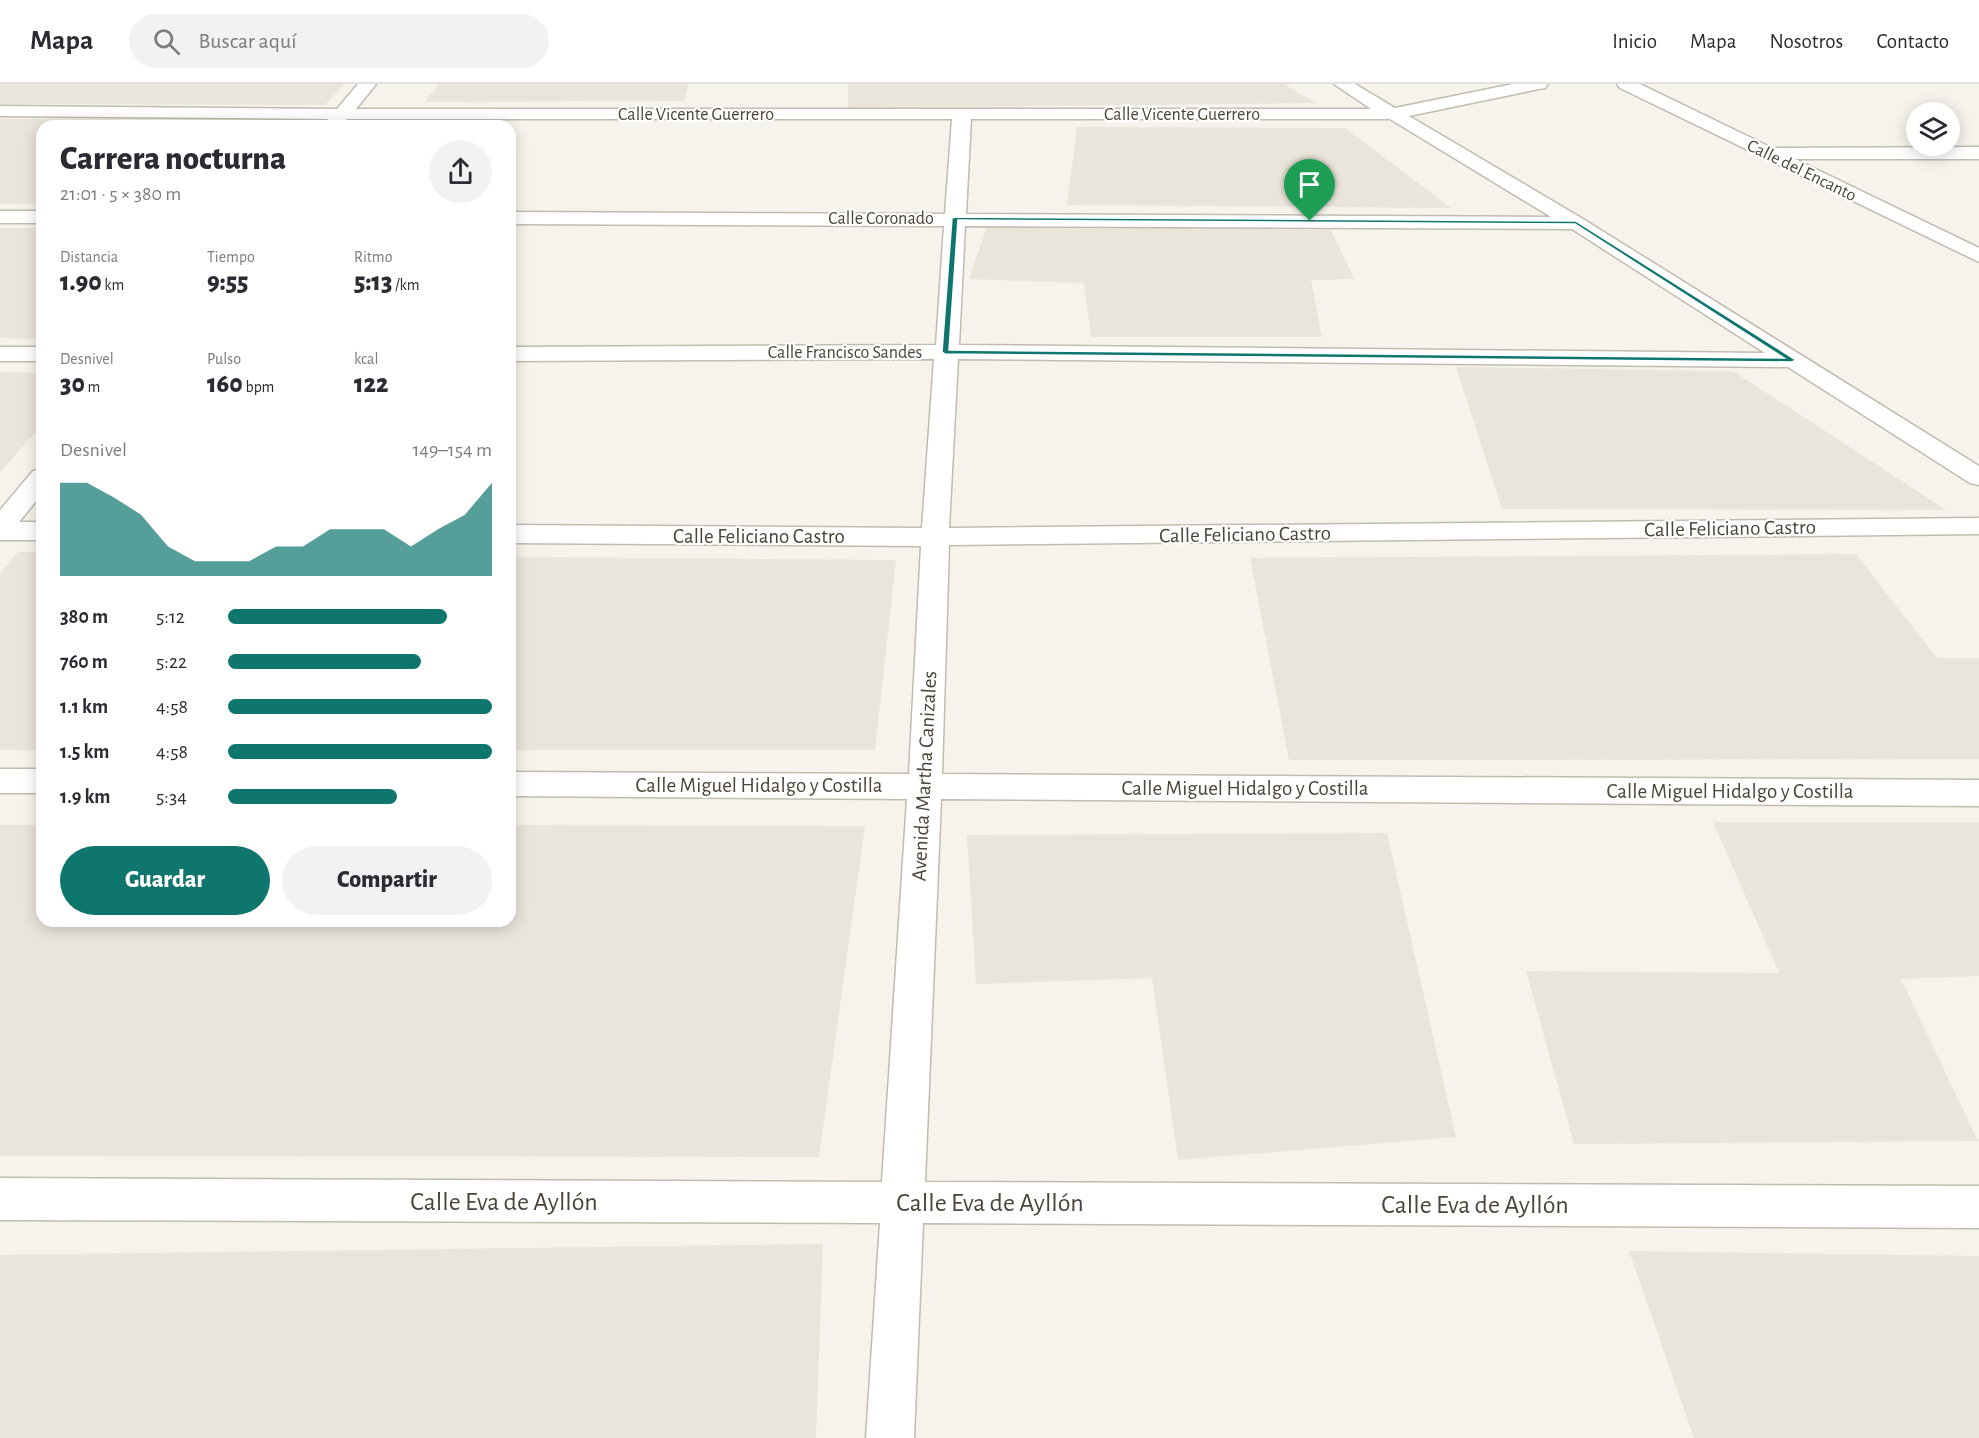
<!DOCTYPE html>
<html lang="es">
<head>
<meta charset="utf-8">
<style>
	body { margin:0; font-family:"Alegreya Sans",sans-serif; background:#f2f2f3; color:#2b2b33; height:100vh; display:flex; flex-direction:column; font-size:22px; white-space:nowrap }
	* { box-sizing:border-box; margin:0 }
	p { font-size:20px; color:#7c7c81 }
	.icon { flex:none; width:33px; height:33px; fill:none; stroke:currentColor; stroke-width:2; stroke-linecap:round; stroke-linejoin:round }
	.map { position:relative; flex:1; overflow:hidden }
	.details { position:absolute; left:36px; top:36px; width:480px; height:807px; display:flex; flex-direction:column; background:#fff; border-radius:18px; box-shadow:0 3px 15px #0003 }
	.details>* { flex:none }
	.fabs { position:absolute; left:1906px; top:18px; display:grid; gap:12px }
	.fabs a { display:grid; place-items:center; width:54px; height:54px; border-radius:50%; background:#fff; box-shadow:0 3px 15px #0003; font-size:30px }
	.pin { position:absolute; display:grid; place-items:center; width:51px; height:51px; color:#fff; margin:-62px -26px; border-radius:50% 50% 50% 0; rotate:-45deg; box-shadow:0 0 6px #0007 }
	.pin .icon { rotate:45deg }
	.round { display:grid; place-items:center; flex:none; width:63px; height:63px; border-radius:32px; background:#f2f2f3 }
	.headline { display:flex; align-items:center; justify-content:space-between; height:102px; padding:0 24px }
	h1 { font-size:33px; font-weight:800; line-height:45px }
	.metrics { display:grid; grid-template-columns:repeat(3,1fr); gap:9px; height:102px; padding:6px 24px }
	.metrics div { display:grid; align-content:center }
	.metrics b { font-size:26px; font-weight:800 }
	.metrics small { font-size:16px; font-weight:400 }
	.metrics p { font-size:16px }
	.chart { height:168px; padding:12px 24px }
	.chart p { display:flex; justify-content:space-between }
	.chart svg { width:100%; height:108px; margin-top:6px; fill:#0f766e; opacity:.7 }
	.primary-button { display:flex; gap:12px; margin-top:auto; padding:12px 24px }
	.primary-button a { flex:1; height:69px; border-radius:36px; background:#0f766e; color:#fff; font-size:24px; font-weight:800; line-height:69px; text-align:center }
	.primary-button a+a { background:#f2f2f3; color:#2b2b33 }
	ul { padding:0 24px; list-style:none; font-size:20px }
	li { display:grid; grid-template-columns:96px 72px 1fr; align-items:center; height:45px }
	li i { height:15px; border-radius:8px; background:#0f766e }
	header { display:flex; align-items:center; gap:36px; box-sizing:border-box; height:84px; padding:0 30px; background:#fff; border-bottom:2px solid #e1e1e2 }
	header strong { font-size:28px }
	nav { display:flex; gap:33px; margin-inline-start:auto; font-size:21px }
	.search { width:420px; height:54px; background:#f2f2f3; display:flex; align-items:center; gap:15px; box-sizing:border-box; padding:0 21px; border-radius:33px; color:#7c7c81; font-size:22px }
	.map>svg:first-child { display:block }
	.residential { fill:#eae5da }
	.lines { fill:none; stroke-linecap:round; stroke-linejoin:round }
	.minor-casing { stroke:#c2bbae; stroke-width:3 }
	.minor { fill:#fff; fill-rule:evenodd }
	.route { fill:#0f766e; stroke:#fff; stroke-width:1.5; fill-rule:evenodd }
	.labels { text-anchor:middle; stroke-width:4.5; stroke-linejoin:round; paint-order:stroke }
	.far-street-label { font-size:18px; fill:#4b4439; stroke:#fff }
	.street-label { font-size:21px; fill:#4b4439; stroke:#fff }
	.near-street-label { font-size:26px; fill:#4b4439; stroke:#fff }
</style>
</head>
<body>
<header>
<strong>Mapa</strong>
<div class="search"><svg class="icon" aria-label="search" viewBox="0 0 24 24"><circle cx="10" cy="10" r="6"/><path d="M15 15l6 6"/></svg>Buscar aquí</div>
<nav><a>Inicio</a><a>Mapa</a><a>Nosotros</a><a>Contacto</a></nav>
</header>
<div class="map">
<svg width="1979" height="1354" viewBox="0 0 1979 1354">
	<rect width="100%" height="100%" fill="#f6f3ec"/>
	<!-- residential -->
	<path class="residential" d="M0 0H344L325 21 0 20Z
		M439 0H689L684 17 425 18Z
		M848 0H1284L1316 19 848 24Z
		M0 35 304 36 299 42H42V120H0Z
		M1077 43 1345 44 1451 124 1067 121Z
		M987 142 1331 146 1354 195 1311 196 1322 253H1091L1084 199 969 195Z
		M0 144H42V255L0 254Z
		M1456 283 1733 287 1946 426 1502 425Z
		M0 288 42 289V341L0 388Z
		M18 468H42V666H0V489Z
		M1856 470 1937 574H1979V675L1289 676 1250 474Z
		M510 473 896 476 875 666H510Z
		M1713 738H1979V892L1901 895 1978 1057 1574 1060 1526 887 1779 889Z
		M0 741H42V837H510V741L865 742 819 1073 0 1072Z
		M1387 749 1456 1053 1178 1076 1152 894 976 900 967 751Z
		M823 1160 816 1354H0V1171Z
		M1629 1167 1979 1172V1354H1694Z"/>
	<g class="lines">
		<defs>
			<path id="minor" d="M358 0H376L356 25H1371L1334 0H1355L1395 24 1513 0H1548L1545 4 1539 5 1409 32 1583 135 1979 382V401L1970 399 1788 283 958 275 949 444 1979 434V450L949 461 942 690 1979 696V722L941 715 925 1098 1979 1102V1144L923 1139 914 1354H866L880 1139 0 1136V1094L882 1098 907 715 510 712V688L909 690 921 462 510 459V441L922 444 934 275 510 277V263L936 261 944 142 510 140V128L945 130 952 35H347L342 42H323L328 35 0 32V22L337 25ZM971 35H1390L1551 133 966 130ZM965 142 1572 145 1765 269 959 261Z
				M1617 0H1640L1772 64 1979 63V75H1795L1979 164V178L1620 4Z
				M0 127H42V139H0Z
				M0 263H42V277H0Z
				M42 385V410L19 438H42V456H0V426L33 387Z
				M0 685H42V709H0Z"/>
		</defs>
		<!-- minor casing -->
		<use href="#minor" class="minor-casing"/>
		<!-- minor -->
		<use href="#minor" class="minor"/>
	</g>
	<!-- route -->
	<path class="route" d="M955 133 1576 137 1796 276 1792 278 945 270 942 268 952 134ZM958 136 1575 140 1784 274 949 266Z"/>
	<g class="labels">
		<!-- far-street labels -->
		<g class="far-street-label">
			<text x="696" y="36">Calle Vicente Guerrero</text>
			<text x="1182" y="36">Calle Vicente Guerrero</text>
			<text transform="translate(1802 86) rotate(26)" y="6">Calle del Encanto</text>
			<text x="881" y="140">Calle Coronado</text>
			<text x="845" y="274">Calle Francisco Sandes</text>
		</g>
		<!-- street labels -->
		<g class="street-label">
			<text transform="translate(1730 444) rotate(-1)" y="7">Calle Feliciano Castro</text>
			<text transform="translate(1245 450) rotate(-1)" y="7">Calle Feliciano Castro</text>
			<text x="759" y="459">Calle Feliciano Castro</text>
			<text transform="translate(924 692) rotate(-87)" y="7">Avenida Martha Canizales</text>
			<text x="759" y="708">Calle Miguel Hidalgo y Costilla</text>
			<text x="1245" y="711">Calle Miguel Hidalgo y Costilla</text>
			<text x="1730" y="714">Calle Miguel Hidalgo y Costilla</text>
		</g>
		<!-- near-street labels -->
		<g class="near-street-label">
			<text x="504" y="1126">Calle Eva de Ayllón</text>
			<text x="990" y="1127">Calle Eva de Ayllón</text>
			<text x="1475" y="1129">Calle Eva de Ayllón</text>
		</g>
	</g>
</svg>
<div class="fabs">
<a><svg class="icon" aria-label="layers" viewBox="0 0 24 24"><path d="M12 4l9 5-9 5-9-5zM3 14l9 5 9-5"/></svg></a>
</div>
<div class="pin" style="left:1310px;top:137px;background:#1e9e55"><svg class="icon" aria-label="arrive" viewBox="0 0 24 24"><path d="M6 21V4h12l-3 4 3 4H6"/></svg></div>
<section class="details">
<div class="headline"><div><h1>Carrera nocturna</h1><p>21:01 · 5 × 380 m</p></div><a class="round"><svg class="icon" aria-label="share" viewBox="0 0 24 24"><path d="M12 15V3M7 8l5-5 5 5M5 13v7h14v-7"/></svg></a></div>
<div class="metrics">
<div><p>Distancia</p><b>1.90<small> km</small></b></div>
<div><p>Tiempo</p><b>9:55</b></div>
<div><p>Ritmo</p><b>5:13<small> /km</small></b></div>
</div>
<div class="metrics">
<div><p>Desnivel</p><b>30<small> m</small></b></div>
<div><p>Pulso</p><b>160<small> bpm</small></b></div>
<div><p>kcal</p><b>122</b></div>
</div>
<div class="chart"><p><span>Desnivel</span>149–154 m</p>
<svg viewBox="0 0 160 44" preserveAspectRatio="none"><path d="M0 44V6L10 6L20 12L30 19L40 32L50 38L60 38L70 38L80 32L90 32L100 25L110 25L120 25L130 32L140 25L150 19L160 6V44z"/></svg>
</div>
<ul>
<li><b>380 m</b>5:12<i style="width:83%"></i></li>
<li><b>760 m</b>5:22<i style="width:73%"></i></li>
<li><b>1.1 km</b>4:58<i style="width:100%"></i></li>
<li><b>1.5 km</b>4:58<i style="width:100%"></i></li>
<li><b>1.9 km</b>5:34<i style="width:64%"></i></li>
</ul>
<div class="primary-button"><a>Guardar</a><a>Compartir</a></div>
</section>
</div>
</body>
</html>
